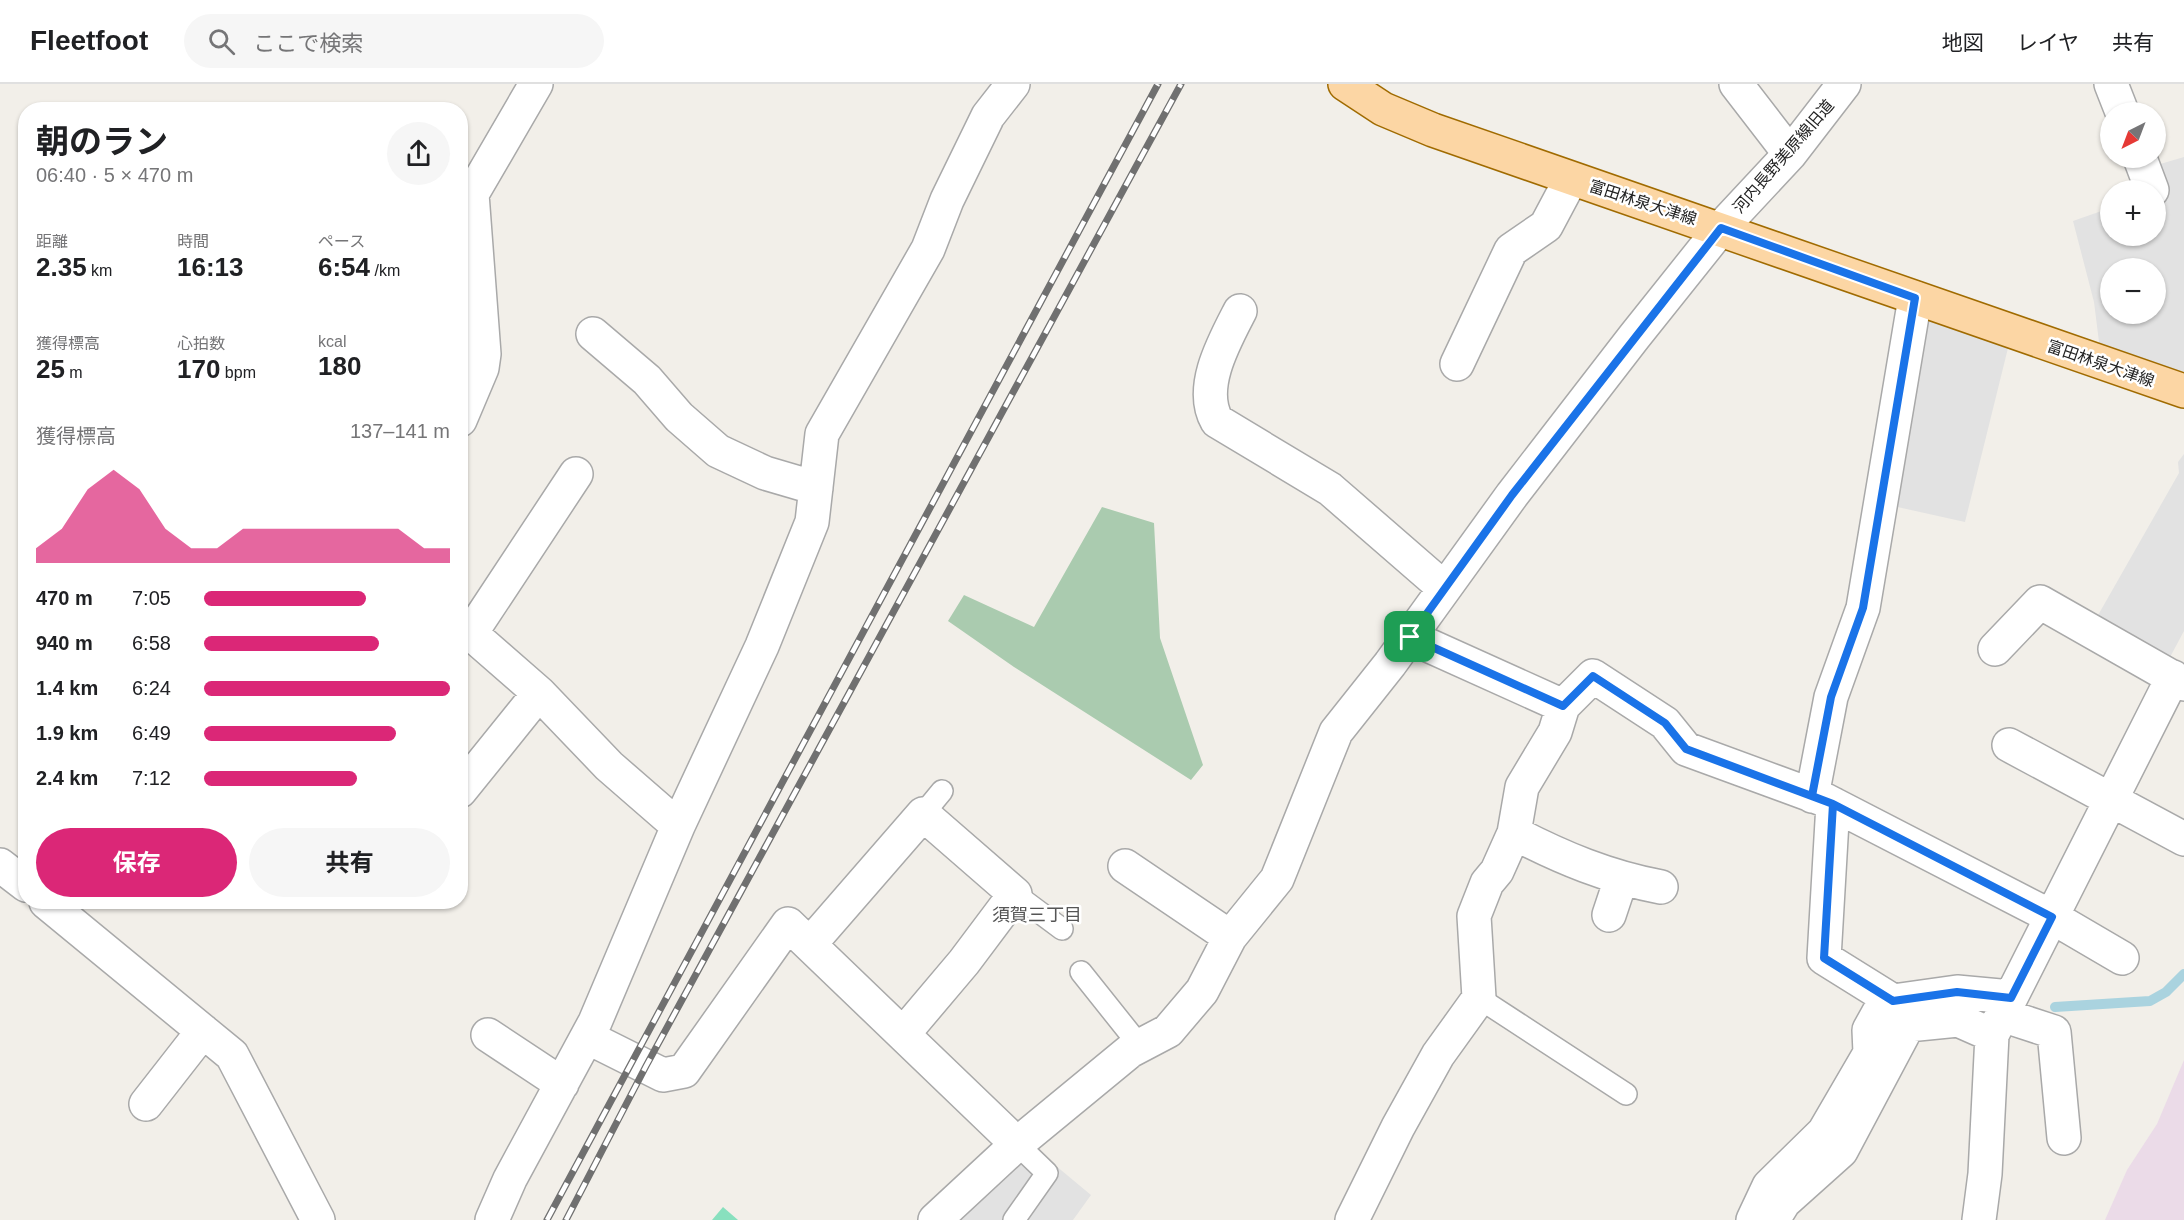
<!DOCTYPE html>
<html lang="ja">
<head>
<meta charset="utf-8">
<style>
	body { margin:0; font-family:Arial,"Noto Sans JP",sans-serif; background:#f6f6f6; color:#202124; height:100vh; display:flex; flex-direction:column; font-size:22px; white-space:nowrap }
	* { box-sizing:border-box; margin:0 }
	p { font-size:20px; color:#757577 }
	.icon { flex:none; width:33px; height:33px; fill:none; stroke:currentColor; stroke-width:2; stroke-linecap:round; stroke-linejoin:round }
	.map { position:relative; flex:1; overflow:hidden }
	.sheet { position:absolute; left:18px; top:18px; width:450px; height:807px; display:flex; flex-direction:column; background:#fff; border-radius:24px; box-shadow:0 2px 4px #0004 }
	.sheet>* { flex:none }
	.needle { width:39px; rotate:222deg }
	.fabs { position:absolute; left:2100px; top:18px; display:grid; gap:12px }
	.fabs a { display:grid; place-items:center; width:66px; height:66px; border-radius:50%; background:#fff; box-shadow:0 2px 4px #0004; font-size:30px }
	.pin { position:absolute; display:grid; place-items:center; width:51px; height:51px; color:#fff; margin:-26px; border-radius:12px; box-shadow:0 3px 9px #0006 }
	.round { display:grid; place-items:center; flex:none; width:63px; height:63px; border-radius:32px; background:#f6f6f6 }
	.overview { display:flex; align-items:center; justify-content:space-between; height:102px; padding:0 18px }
	h1 { font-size:33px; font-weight:700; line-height:45px }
	.stats { display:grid; grid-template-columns:repeat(3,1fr); gap:9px; height:102px; padding:6px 18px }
	.stats div { display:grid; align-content:center }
	.stats b { font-size:26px; font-weight:700 }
	.stats small { font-size:16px; font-weight:400 }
	.stats p { font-size:16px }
	.chart { height:168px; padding:12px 18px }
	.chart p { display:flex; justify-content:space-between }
	.chart svg { width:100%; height:108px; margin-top:6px; fill:#db2777; opacity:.7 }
	.button { display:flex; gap:12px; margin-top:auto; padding:12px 18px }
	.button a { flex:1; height:69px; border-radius:36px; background:#db2777; color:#fff; font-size:24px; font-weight:700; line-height:69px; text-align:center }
	.button a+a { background:#f6f6f6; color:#202124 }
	ul { padding:0 18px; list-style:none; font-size:20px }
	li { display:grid; grid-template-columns:96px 72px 1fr; align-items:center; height:45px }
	li i { height:15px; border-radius:8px; background:#db2777 }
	header { display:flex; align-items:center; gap:36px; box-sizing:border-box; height:84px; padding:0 30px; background:#fff; border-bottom:2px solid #e0e0e0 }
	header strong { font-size:28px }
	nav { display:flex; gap:33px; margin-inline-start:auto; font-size:21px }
	.search { width:420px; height:54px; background:#f6f6f6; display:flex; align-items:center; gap:15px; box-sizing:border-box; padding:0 21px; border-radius:33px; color:#757577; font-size:22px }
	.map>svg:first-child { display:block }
	.industrial { fill:#ebdbe8 }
	.cemetery { fill:#aacbaf }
	.pitch { fill:#88e0be }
	.parking { fill:#e2e2e2; fill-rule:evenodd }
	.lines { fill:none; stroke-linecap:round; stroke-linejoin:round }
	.stream { stroke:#aad3df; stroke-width:10 }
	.service-casing { stroke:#a9a9a9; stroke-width:24 }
	.minor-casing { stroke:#a9a9a9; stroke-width:36 }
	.primary-casing { stroke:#a06b00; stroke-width:36 }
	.service { stroke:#fff; stroke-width:21 }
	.minor { stroke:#fff; stroke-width:33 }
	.primary { stroke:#fcd6a4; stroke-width:33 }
	.rail-casing { stroke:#707070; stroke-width:7 }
	.rail { stroke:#fff; stroke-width:4.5; stroke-dasharray:14; stroke-linecap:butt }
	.route-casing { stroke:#fff; stroke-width:12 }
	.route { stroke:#1a73e8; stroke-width:8 }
	.labels { text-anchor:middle; stroke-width:5; stroke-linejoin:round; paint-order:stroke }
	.street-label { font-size:16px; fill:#222; stroke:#fff }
	.neighbourhood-label { font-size:18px; fill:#555; stroke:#fff }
</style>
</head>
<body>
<header>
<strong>Fleetfoot</strong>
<div class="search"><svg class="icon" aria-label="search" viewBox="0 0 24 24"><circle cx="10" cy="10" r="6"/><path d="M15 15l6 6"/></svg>ここで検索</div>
<nav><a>地図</a><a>レイヤ</a><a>共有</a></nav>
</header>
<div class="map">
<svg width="2184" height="1136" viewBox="0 0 2184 1136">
	<rect width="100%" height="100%" fill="#f2efe9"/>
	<!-- industrial -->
	<path class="industrial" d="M2184 976V1136H2105L2127 1086 2157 1040Z"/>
	<!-- cemetery -->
	<path class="cemetery" d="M1102 423 1154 439 1160 554 1203 681 1191 696 1014 583 948 537 964 511 1034 543Z"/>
	<!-- pitch -->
	<path class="pitch" d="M723 1123 738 1136H712Z"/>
	<!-- parking -->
	<path class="parking" d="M2184 73V298L2100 266 2094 218 2073 137 2110 124V152H2156V109L2150 83ZM2110 184H2156V230H2110Z
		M1923 229 2009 260 1965 438 1893 422Z
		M2184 370V547L2169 575 2097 533 2179 389 2178 378Z
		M1026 1057 1091 1111 1073 1136H942Z"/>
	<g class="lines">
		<!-- stream -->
		<path class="stream" d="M2055 923 2150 917 2166 908 2184 890"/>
		<defs>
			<path id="service" d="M923 730 942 707
				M1015 810 1062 845
				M1081 888 1140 962
				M1479 914 1626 1010
				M1014 1136 1047 1089 1017 1060"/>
			<path id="minor" d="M1736 0 1790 70
				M2111 0 2122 28
				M2140 74 2152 106
				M1240 227C1224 258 1198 304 1217 337L1330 405 1444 504
				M593 250 647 296 679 333 718 367 765 389 816 404
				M1457 280 1511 166 1546 142 1571 95
				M460 336 482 284 484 270 472 110 536 0
				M460 540 539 609 609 682 678 742
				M471 549 576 390
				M1410 553 1563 622
				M1995 565 2040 518 2184 600
				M2009 661 2184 755
				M460 707 539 609
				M1812 712 1831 613 1863 524 1915 214
				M1833 720 1824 874 1893 917
				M1514 749C1562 774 1608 793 1661 803
				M0 781 26 801
				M1125 782 1230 853
				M46 818 232 971 318 1136
				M1609 831 1621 795
				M810 860 923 730 1015 810 964 878 904 949
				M2002 931 2054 948 2064 1054
				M488 951 562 1000
				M587 953 663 991 684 987 788 840 1017 1060
				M146 1020 203 947
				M1774 1134 1784 1118 1841 1067 1908 941 1958 936 1992 951
				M492 1136 510 1095 595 938 678 742 762 562 812 438 822 350 928 165 947 116 988 32 1013 0
				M935 1136 1017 1060 1130 967 1168 947 1202 907 1230 853 1277 795 1336 648 1390 580 1512 411 1634 253 1721 144 1790 70 1844 0
				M1352 1136 1398 1043 1438 971 1479 914 1474 832 1487 799 1497 787 1514 749 1522 703 1555 648 1563 622 1593 592 1665 639 1686 665 1825 716 2052 833 2122 874
				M1753 1136 1769 1102 1824 1048 1870 969 1869 946 1879 928 1893 917 1957 908 2011 913
				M1979 1136 1985 1090 1992 951 2173 593"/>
			<path id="primary" d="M1345 0 1383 25 1433 46 2184 307"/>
		</defs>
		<!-- service casing -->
		<use href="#service" class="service-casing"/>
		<!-- minor casing -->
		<use href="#minor" class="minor-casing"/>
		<!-- primary casing -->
		<use href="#primary" class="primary-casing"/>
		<!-- service -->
		<use href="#service" class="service"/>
		<!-- minor -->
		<use href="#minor" class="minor"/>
		<!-- primary -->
		<use href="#primary" class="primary"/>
		<defs>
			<path id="rail" d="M547 1136 1158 0
				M566 1136 646 982 1181 0"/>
		</defs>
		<!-- rail casing -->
		<use href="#rail" class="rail-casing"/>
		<!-- rail -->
		<use href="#rail" class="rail"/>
	</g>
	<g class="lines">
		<defs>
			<path id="route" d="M1410 553 1563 622 1593 592 1665 639 1686 665 1833 720 2052 833 2011 914 1957 908 1893 917 1824 874 1833 720 1812 712 1831 613 1863 524 1915 214 1721 144 1512 411 1410 553"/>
		</defs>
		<!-- route casing -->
		<use href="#route" class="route-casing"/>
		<!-- route -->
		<use href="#route" class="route"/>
	</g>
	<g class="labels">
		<!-- street labels -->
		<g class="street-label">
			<text transform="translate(1783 72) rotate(-49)" y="6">河内長野美原線旧道</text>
			<text transform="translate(1643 118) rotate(18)" y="6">富田林泉大津線</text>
			<text transform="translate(2101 279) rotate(19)" y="6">富田林泉大津線</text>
		</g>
		<!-- neighbourhood labels -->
		<g class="neighbourhood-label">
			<text x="1037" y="837">須賀三丁目</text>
		</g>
	</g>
</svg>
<div class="fabs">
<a><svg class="needle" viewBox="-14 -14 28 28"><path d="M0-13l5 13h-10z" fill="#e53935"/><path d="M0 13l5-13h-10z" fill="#757577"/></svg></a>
<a>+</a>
<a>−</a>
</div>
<div class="pin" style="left:1410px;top:553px;background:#1e9e55"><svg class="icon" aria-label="arrive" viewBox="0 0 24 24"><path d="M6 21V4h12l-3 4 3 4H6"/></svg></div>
<section class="sheet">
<div class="overview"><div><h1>朝のラン</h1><p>06:40 · 5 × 470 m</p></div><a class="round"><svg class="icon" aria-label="share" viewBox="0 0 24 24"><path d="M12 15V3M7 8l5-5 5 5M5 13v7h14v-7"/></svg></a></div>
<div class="stats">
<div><p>距離</p><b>2.35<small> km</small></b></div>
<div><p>時間</p><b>16:13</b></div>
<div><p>ペース</p><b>6:54<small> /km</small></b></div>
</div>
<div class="stats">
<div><p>獲得標高</p><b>25<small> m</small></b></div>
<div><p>心拍数</p><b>170<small> bpm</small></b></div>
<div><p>kcal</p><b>180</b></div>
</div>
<div class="chart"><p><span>獲得標高</span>137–141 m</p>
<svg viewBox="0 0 160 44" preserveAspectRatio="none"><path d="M0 44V38L10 30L20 14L30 6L40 14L50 30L60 38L70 38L80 30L90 30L100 30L110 30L120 30L130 30L140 30L150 38L160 38V44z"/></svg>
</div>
<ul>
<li><b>470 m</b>7:05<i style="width:66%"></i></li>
<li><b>940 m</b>6:58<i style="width:71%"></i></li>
<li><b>1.4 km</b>6:24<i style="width:100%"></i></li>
<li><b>1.9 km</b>6:49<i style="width:78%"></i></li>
<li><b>2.4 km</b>7:12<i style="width:62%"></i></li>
</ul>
<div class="button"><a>保存</a><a>共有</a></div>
</section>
</div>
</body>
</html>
